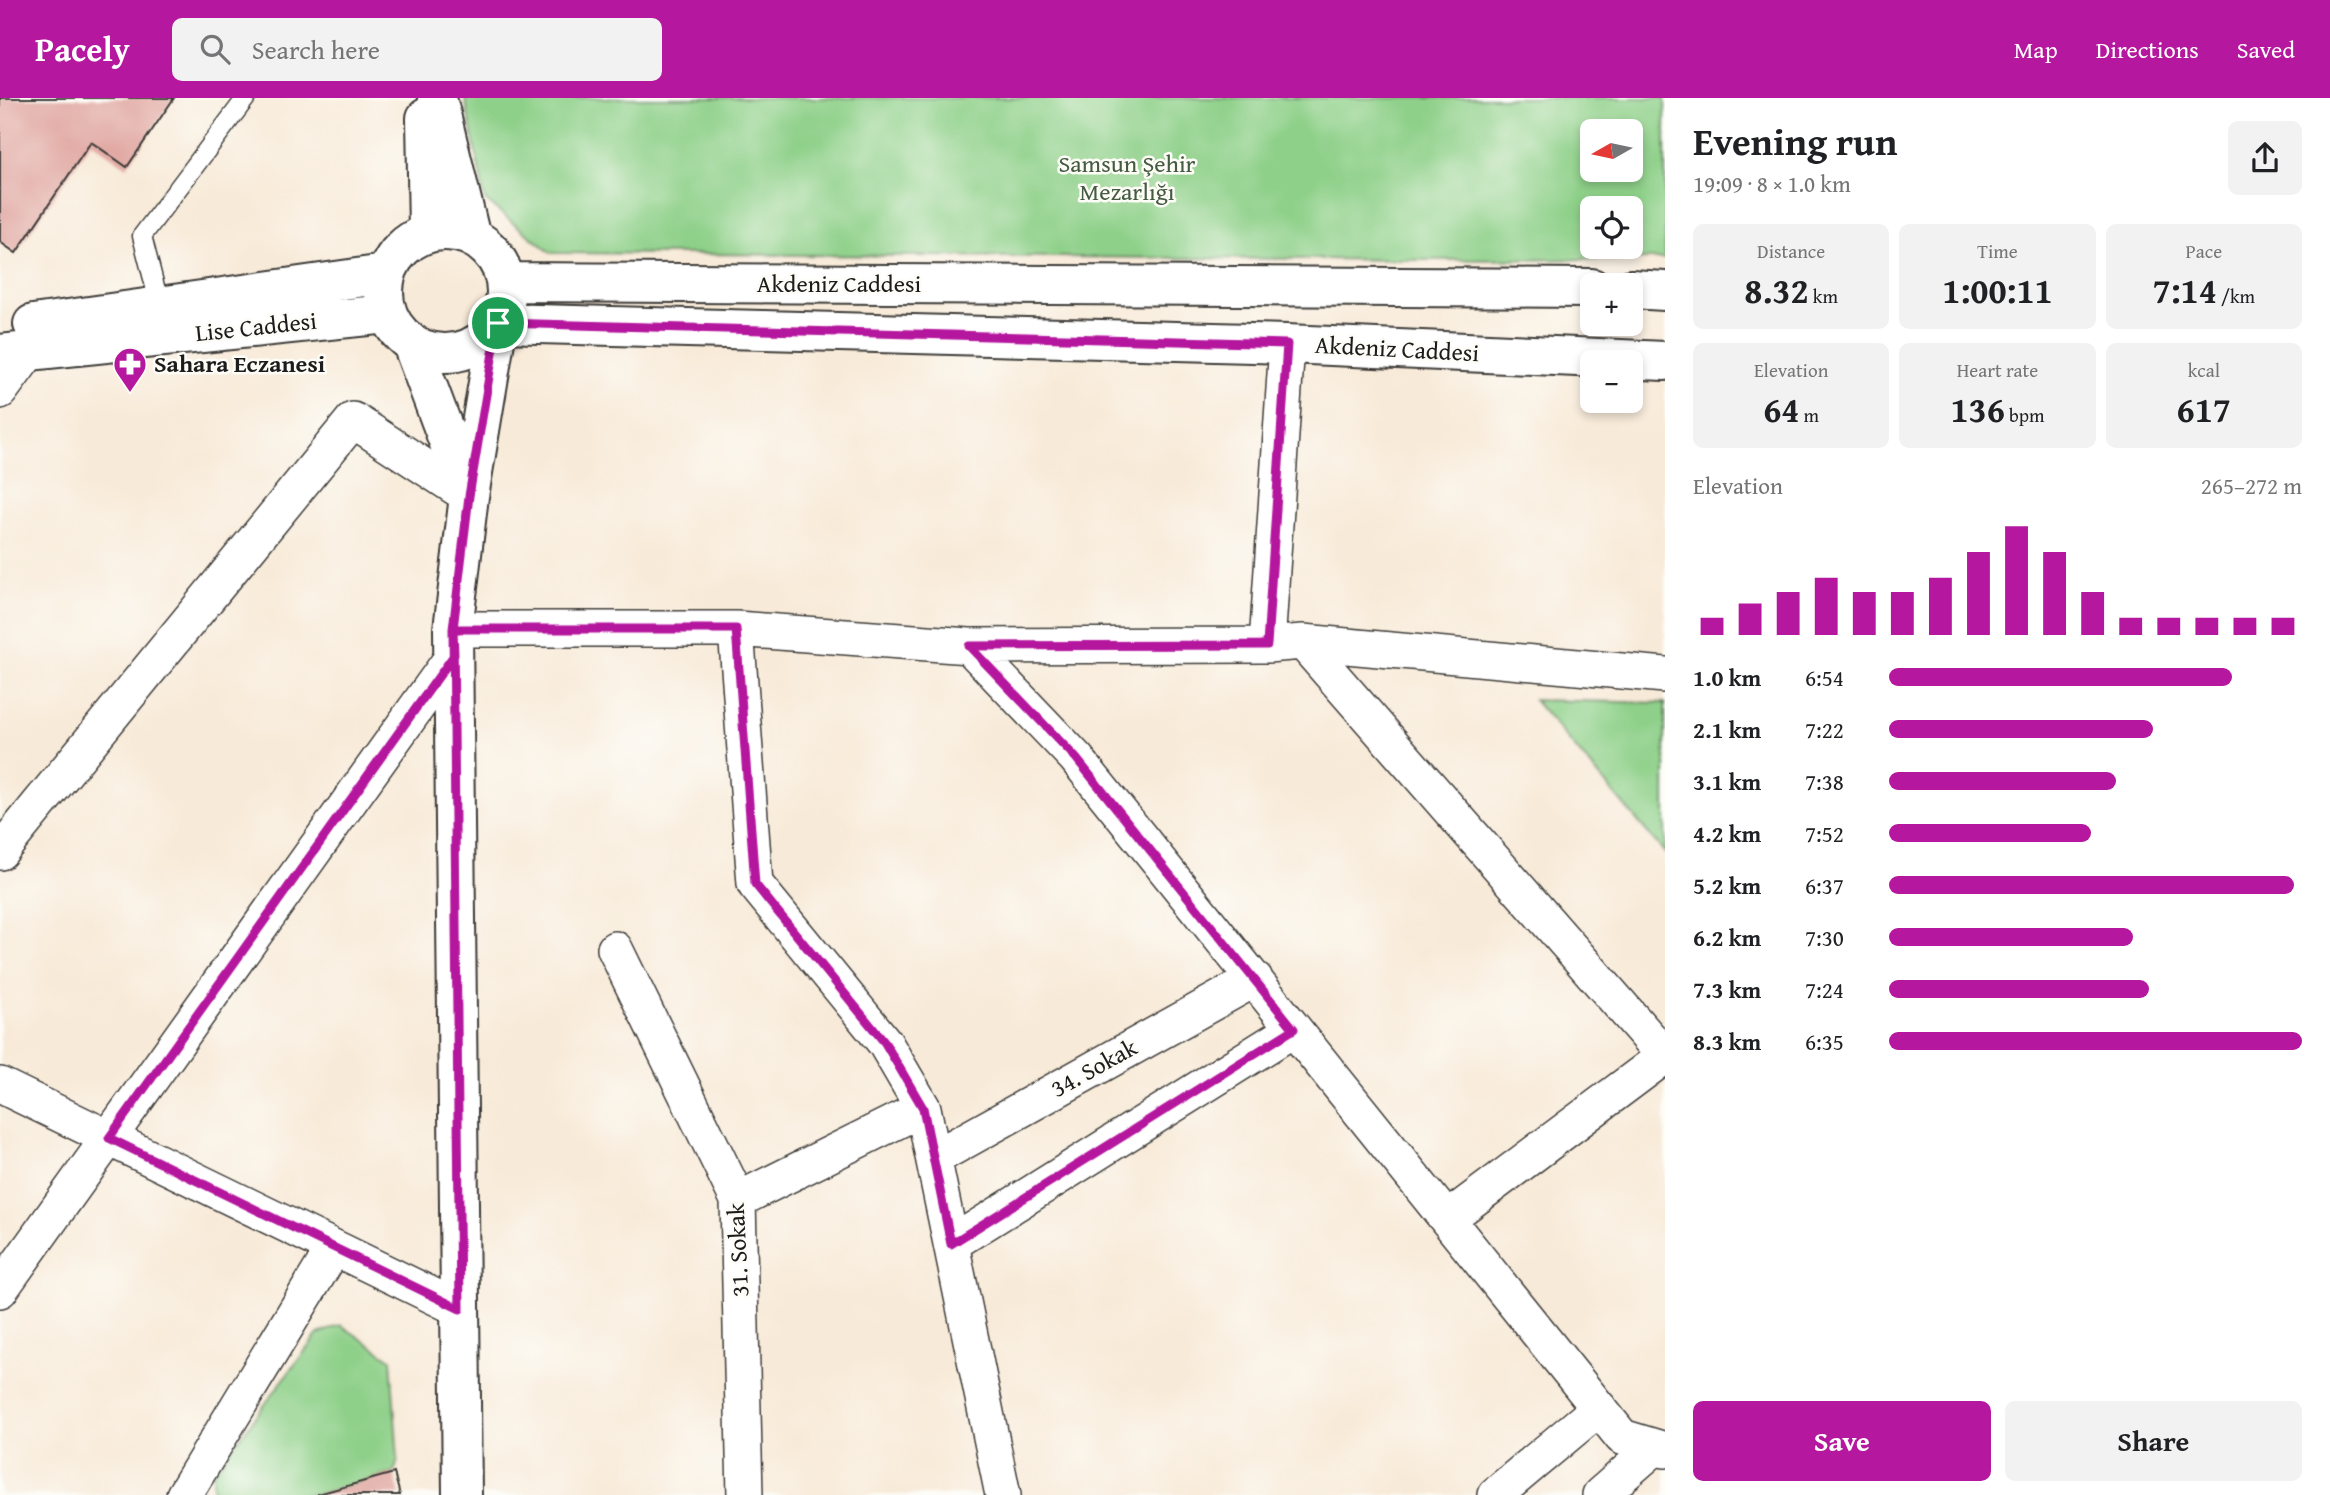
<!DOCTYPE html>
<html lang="en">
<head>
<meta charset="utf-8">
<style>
	body { margin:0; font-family:"Gentium Book Plus",serif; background:#f2f2f2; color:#202124; height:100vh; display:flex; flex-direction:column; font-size:26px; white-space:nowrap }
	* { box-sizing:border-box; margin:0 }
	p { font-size:23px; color:#757577 }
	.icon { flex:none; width:38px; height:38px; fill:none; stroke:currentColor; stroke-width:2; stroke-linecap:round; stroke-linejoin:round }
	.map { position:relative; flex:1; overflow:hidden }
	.drawer { display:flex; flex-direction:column; background:#fff; width:665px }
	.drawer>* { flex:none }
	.needle { width:46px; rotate:261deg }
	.buttons { position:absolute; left:1580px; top:21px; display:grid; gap:14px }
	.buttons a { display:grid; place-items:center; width:63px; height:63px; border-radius:10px; background:#fff; box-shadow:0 4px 10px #0003; font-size:35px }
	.pin { position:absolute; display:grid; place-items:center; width:60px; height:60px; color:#fff; margin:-30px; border:4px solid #fff; border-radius:50%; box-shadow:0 2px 7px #0007 }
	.round { display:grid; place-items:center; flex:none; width:74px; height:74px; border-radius:10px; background:#f2f2f2 }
	.head { display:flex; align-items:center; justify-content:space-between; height:119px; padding:0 28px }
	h1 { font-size:38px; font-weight:800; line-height:52px }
	.metrics { display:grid; grid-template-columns:repeat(3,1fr); gap:10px; height:119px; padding:7px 28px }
	.metrics div { display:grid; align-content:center; border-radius:10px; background:#f2f2f2; text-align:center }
	.metrics b { font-size:35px; font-weight:800 }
	.metrics small { font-size:19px; font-weight:400 }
	.metrics p { font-size:19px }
	.chart { height:196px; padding:14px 28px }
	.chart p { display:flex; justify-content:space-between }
	.chart svg { width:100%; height:126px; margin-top:7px; stroke:#b5179e; stroke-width:6 }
	.action { display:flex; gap:14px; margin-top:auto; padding:14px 28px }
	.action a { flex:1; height:80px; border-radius:10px; background:#b5179e; color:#fff; font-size:28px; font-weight:800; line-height:80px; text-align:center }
	.action a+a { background:#f2f2f2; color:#202124 }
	ul { padding:0 28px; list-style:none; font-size:23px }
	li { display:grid; grid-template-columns:112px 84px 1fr; align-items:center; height:52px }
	li i { height:18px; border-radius:9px; background:#b5179e }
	header { display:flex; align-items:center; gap:42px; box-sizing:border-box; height:98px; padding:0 35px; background:#b5179e; color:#fff }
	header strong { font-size:33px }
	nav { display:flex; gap:38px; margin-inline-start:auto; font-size:24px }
	.search { width:490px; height:63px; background:#f2f2f2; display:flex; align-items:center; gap:18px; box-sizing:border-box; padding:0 24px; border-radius:10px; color:#757577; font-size:26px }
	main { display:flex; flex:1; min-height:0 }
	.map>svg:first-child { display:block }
	.green { fill:#8ed089; stroke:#557652; stroke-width:2; fill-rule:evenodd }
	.building { fill:#e1a7a2 }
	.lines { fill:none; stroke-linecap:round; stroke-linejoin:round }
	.lane-casing { stroke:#3d3b38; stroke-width:21 }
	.street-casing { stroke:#3d3b38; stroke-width:38 }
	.secondary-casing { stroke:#3d3b38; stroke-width:42 }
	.lane { stroke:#fff; stroke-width:18 }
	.street { stroke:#fff; stroke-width:35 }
	.secondary { stroke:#fff; stroke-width:38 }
	.route-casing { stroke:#fff; stroke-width:14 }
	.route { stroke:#b5179e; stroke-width:9 }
	.labels { text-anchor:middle; stroke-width:5; stroke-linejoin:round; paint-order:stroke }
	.park-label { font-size:24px; fill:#445b42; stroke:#fdfcf7 }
	.street-label { font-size:24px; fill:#1c1c1c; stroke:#fdfcf7 }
	.poi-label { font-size:24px; font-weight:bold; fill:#1c1c1c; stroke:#fdfcf7; text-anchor:start }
</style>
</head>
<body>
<header>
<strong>Pacely</strong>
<div class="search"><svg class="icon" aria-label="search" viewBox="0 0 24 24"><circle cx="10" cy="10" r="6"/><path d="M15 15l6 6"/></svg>Search here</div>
<nav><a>Map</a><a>Directions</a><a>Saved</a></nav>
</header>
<main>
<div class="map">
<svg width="1665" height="1397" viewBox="0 0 1665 1397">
	<rect width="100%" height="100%" fill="#fdfcf7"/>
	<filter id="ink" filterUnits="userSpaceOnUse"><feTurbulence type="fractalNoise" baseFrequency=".0143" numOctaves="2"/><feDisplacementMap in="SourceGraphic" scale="14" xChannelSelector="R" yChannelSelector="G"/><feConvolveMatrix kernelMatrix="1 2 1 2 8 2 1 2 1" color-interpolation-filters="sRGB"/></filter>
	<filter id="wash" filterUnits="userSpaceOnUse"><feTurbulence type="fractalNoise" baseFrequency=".00686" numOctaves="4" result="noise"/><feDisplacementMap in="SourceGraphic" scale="28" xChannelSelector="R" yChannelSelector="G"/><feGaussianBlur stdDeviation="1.57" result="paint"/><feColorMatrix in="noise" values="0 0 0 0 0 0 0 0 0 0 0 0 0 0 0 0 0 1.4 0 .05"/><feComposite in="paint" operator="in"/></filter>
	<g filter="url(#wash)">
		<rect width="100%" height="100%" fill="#f8ead8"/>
		<!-- green -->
		<path class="green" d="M465 0H1665V161L1423 162 551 155 485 102ZM1631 33V72H1592V33ZM1631 110V149H1592V110Z
			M1534 602 1665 605V755Z
			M341 1227 391 1261 398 1362 394 1375 315 1397H213V1375L318 1236Z"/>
		<g id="blocks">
			<!-- building -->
			<path class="building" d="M0 0H174L127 69 91 44 16 155 0 144Z
				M394 1375 400 1397H318V1396Z"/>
		</g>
	</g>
	<g filter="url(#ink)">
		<use href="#blocks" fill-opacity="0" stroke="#3d3b38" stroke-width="2"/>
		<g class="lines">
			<defs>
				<path id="lane" d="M160 208 142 138 246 0"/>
				<path id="street" d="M0 293 31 251
					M453 531H736L969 548 1267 547 1303 544 1665 577
					M736 531 755 786 885 945 923 1010 1003 1397
					M1303 544 1665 958
					M1267 547 1287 246
					M969 548 1076 660 1622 1339 1665 1352
					M0 754 353 322 469 398
					M615 851 738 1102 745 1397
					M0 987 460 1211
					M934 1060 1255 881
					M738 1102 923 1010
					M1447 1121 1665 958
					M951 1146 1294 931
					M0 1192 454 557
					M184 1397 334 1150
					M1495 1397 1599 1310
					M1600 1397 1655 1349"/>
				<path id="secondary" d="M437 0 470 136
					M426 20 428 133
					M384 194a61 61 0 1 1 122 0a61 61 0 1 1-122 0Z
					M506 184 1592 190
					M1631 191 1665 193
					M33 226 385 176
					M412 246 468 396
					M0 256 387 216
					M462 1397 453 531 469 398 498 225 1287 246 1665 263"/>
			</defs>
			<!-- lane casing -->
			<use href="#lane" class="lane-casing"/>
			<!-- street casing -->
			<use href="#street" class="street-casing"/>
			<!-- secondary casing -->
			<use href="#secondary" class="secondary-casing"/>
			<!-- lane -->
			<use href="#lane" class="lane"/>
			<!-- street -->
			<use href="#street" class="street"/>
			<!-- secondary -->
			<use href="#secondary" class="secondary"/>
		</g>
	</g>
	<g class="lines" filter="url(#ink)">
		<defs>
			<path id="route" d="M498 225 469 398 453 531 454 557 109 1040 460 1211 453 531H736L755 786 885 945 923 1010 951 1146 1294 931 1076 660 969 548 1267 547 1287 246 498 225"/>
		</defs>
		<!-- route casing -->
		<use href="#route" class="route-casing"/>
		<!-- route -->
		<use href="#route" class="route"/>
	</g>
	<!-- icons -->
	<defs>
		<symbol id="pharmacy-pin" viewBox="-11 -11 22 30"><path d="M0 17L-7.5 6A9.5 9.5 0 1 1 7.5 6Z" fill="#b5179e" stroke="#fdfcf7"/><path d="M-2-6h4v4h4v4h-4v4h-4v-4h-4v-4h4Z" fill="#fff"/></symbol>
	</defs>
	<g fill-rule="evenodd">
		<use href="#pharmacy-pin" x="111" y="247" width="38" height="52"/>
	</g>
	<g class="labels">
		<!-- park labels -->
		<g class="park-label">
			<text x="1127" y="74">Samsun Şehir<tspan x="1127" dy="28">Mezarlığı</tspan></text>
		</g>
		<!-- street labels -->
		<g class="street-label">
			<text x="839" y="194">Akdeniz Caddesi</text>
			<text transform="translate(256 229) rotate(-6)" y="8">Lise Caddesi</text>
			<text transform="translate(1397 251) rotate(3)" y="8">Akdeniz Caddesi</text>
			<text transform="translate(1094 970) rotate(-29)" y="8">34. Sokak</text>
			<text transform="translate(738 1152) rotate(-93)" y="8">31. Sokak</text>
		</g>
		<!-- poi labels -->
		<g class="poi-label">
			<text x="154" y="274">Sahara Eczanesi</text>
		</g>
	</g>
</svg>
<div class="buttons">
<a><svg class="needle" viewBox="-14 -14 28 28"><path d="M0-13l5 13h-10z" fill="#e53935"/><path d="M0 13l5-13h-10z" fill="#757577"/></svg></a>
<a><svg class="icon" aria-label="locate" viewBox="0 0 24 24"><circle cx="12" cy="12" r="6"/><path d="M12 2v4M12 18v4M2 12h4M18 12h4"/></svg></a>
<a>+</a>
<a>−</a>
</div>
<div class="pin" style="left:498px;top:225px;background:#1e9e55"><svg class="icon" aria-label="arrive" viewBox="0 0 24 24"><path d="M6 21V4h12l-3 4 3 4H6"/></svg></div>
</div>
<section class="drawer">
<div class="head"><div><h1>Evening run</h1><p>19:09 · 8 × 1.0 km</p></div><a class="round"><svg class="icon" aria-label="share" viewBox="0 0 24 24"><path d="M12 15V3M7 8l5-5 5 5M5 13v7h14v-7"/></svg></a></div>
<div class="metrics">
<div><p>Distance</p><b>8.32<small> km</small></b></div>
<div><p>Time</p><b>1:00:11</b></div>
<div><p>Pace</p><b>7:14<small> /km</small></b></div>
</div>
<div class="metrics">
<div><p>Elevation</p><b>64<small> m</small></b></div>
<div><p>Heart rate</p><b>136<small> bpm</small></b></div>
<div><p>kcal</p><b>617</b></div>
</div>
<div class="chart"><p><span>Elevation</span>265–272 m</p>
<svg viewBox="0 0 160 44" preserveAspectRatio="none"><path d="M5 44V38M15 44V33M25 44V29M35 44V24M45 44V29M55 44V29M65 44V24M75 44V15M85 44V6M95 44V15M105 44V29M115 44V38M125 44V38M135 44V38M145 44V38M155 44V38"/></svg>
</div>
<ul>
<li><b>1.0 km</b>6:54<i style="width:83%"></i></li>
<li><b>2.1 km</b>7:22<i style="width:64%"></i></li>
<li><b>3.1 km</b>7:38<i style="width:55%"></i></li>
<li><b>4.2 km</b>7:52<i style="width:49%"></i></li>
<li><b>5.2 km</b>6:37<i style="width:98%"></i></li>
<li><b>6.2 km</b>7:30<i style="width:59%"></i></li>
<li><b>7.3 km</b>7:24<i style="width:63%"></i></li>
<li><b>8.3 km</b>6:35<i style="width:100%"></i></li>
</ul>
<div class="action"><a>Save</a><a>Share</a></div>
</section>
</main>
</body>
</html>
